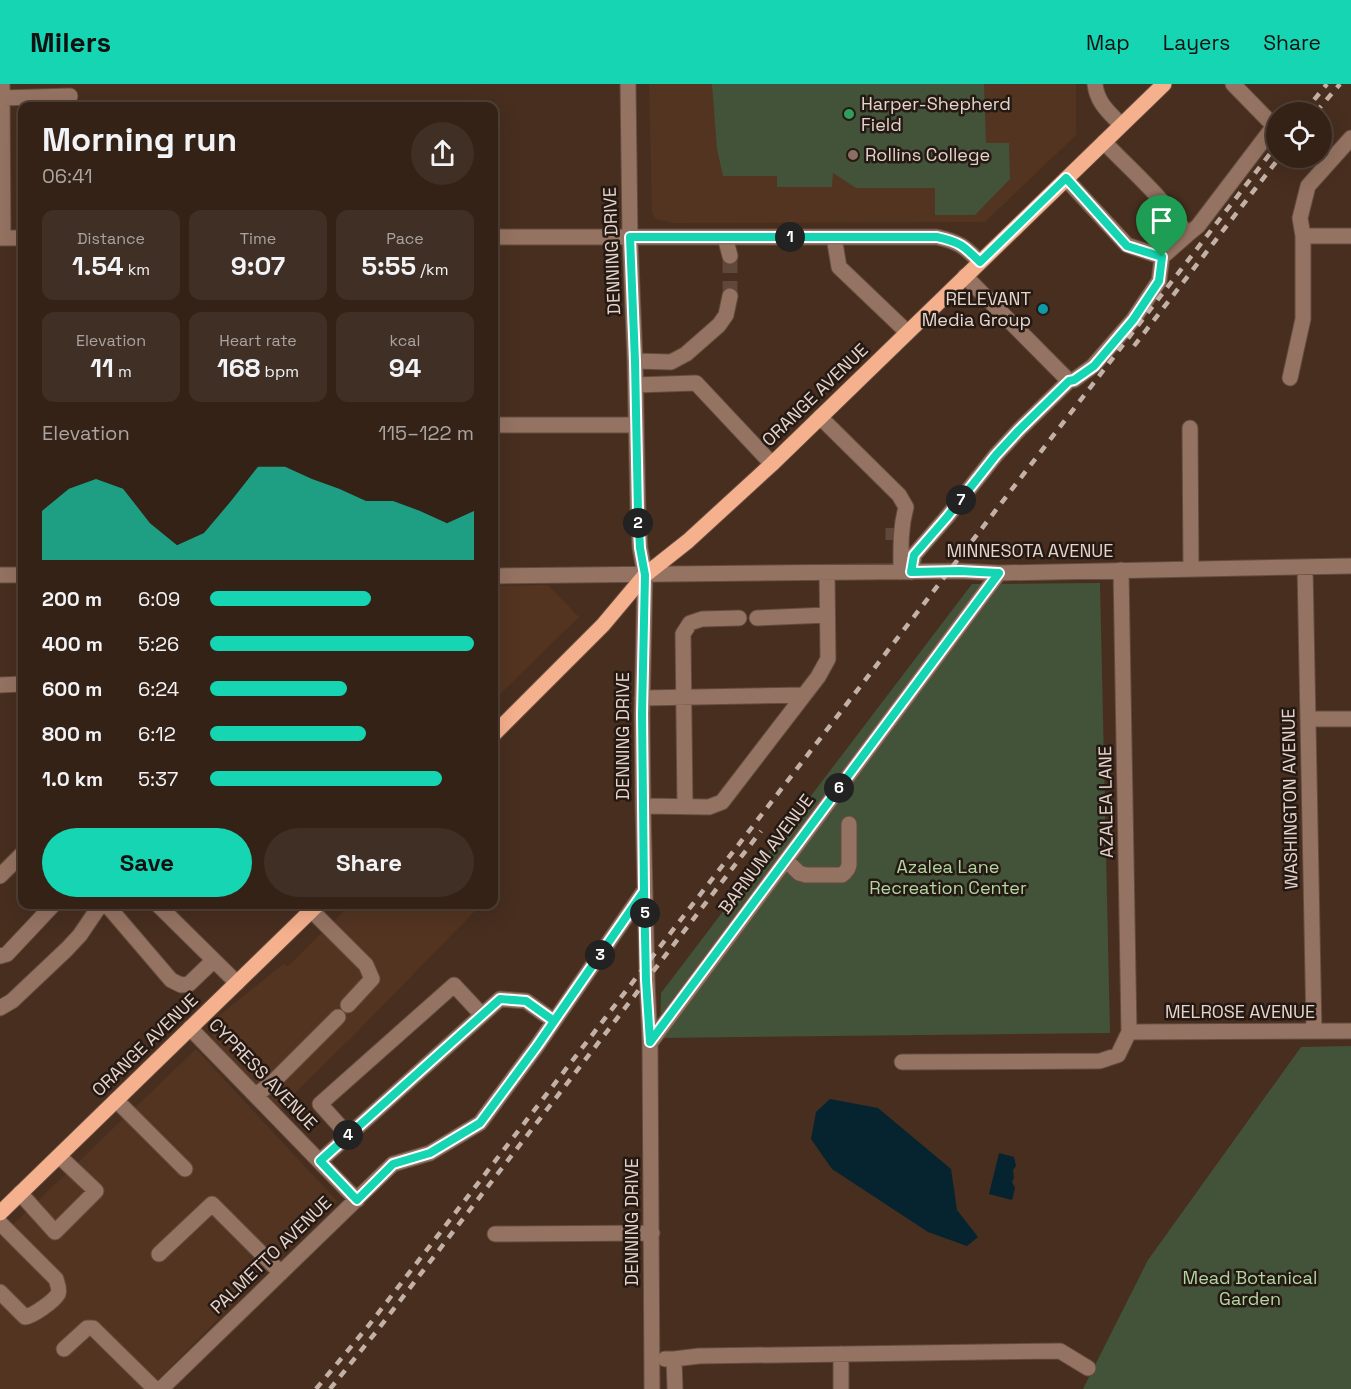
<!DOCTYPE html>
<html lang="en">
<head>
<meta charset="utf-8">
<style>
	body { margin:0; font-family:"Space Grotesk",sans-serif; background:#402f24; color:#f1f3f6; height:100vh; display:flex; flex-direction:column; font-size:22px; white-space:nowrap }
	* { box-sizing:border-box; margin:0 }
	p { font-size:20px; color:#aaa4a1 }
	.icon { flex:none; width:33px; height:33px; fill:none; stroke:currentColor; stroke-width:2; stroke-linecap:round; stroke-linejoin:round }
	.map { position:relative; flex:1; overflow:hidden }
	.drawer { position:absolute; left:18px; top:18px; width:480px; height:807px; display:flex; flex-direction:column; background:#352217; border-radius:12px; box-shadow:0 6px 24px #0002,0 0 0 2px #4f3f36 }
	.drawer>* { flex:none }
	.buttons { position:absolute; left:1266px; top:18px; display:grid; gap:12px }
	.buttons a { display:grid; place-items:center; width:66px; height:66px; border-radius:50%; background:#352217; box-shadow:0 6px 24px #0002,0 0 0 2px #4f3f36; font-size:30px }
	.pin { position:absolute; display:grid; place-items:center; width:51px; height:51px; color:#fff; margin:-62px -26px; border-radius:50% 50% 50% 0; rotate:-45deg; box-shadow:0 0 6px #0007 }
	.pin .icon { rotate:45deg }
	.km { position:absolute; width:30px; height:30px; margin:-15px; border-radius:50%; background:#222; color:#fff; font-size:16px; line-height:30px; text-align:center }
	.round { display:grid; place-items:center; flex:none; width:63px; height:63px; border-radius:32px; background:#402f24 }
	.overview { display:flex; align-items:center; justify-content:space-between; height:102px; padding:0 24px }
	h1 { font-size:33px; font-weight:800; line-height:45px }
	.stats { display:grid; grid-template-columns:repeat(3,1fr); gap:9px; height:102px; padding:6px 24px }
	.stats div { display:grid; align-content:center; border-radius:12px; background:#402f24; text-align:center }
	.stats b { font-size:26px; font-weight:800 }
	.stats small { font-size:16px; font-weight:400 }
	.stats p { font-size:16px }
	.chart { height:168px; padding:12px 24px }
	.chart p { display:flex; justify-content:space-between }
	.chart svg { width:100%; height:108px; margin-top:6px; fill:#15d5b3; opacity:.7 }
	.button { display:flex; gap:12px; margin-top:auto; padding:12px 24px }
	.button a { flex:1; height:69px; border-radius:36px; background:#15d5b3; color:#111; font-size:24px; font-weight:800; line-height:69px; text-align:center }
	.button a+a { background:#402f24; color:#f1f3f6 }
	ul { padding:0 24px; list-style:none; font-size:20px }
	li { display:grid; grid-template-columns:96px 72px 1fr; align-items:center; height:45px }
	li i { height:15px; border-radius:8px; background:#15d5b3 }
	header { display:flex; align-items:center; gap:36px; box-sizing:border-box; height:84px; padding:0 30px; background:#15d5b3; color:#111 }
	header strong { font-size:28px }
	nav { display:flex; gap:33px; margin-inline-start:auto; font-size:21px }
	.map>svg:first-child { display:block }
	.built { fill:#533421 }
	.green { fill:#42533a }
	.water { fill:#05242f }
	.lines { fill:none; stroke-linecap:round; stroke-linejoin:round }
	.minor-tunnel { stroke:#5f4739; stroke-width:15; stroke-dasharray:15 8; stroke-linecap:butt }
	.minor-casing { stroke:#634c3e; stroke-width:17 }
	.major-casing { stroke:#634c3e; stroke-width:17 }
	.minor { stroke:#957362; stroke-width:15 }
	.major { stroke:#f5b08d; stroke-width:15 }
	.rail { stroke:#c3b0a6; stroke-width:4.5; stroke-dasharray:8 8; stroke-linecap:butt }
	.route-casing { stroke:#fff; stroke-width:12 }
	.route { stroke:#15d5b3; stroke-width:8 }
	.leisure-dot { fill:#2e9e5b; stroke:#251913; stroke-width:2 }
	.education-dot { fill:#8d6e63; stroke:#251913; stroke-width:2 }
	.culture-dot { fill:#0f9aa8; stroke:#251913; stroke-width:2 }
	.labels { text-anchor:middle; stroke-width:5; stroke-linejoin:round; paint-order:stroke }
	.poi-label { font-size:18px; fill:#e5d4cb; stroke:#251913; text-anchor:start }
	.street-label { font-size:18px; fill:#e5d4cb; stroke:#251913 }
	.park-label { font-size:18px; fill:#b2d6a2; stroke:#251913 }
</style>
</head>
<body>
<header>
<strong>Milers</strong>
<nav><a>Map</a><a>Layers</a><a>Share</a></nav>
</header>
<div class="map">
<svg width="1351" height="1305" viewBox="0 0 1351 1305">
	<rect width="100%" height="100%" fill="#472e1f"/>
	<!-- built -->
	<path class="built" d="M649 0H1076V51L985 138 674 139 655 135 652 128Z
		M548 501 579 533 494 616V502Z
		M473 820 477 825 357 948 280 1024 214 960 212 946 215 935 283 880 288 882 350 821Z
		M196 965 337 1117 282 1170 149 1305H0V1153Z"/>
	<!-- green -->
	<path class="green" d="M712 0H984L986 59H1009L1010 95 975 131H935V104H856L833 89 832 103H777V92H723L717 65Z
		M1100 499 1110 949 660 954 661 909 972 500Z
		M1351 962V1305H1083L1148 1176 1301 963Z"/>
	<!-- water -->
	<path class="water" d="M830 1015 878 1024 951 1085 957 1126 978 1153 967 1162 928 1148 832 1085 811 1055 816 1028Z
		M999 1069 1014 1073 1016 1082 1013 1086 1014 1094 1012 1098 1015 1104 1012 1116 989 1110Z"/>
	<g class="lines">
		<!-- minor-tunnel -->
		<path class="minor-tunnel" d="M730 212V172
			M893 456V444"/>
		<defs>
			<path id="minor" d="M2 0 3 154
				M628 0 630 153 635 277 638 428 640 464 645 491 642 630 643 722 647 896 650 959 652 1305
				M1095 0C1097 19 1109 28 1121 41
				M2 14 70 12
				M1066 95 1127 161 1162 173 1187 151C1166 116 1132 87 1104 58
				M1187 151 1198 142 1274 42 1233 0
				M1303 152H1351
				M494 153H937C959 158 964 162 980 178
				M725 153 730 172
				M834 153 839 183 907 248
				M0 154H22
				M965 192 1069 297 1074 296 1093 282 1133 236 1159 197 1162 173
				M635 277 671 278 686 270 719 241 726 231 730 212
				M1290 294 1303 235V152L1300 134 1308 102 1351 54
				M636 301 696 299 772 380
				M820 333 899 411 906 423C900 445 901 465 901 488
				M494 341H636
				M1190 344 1191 485
				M1305 483 1314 947
				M911 488 914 471 947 433 996 371 1019 346 1069 297
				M0 491H22
				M494 492 960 487 999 489 1351 482
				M757 534 827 531
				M0 601 22 600
				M642 614 804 611
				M1308 635H1351
				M643 722 709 723 722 718 818 593 828 575 827 489
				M685 723 683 550 690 539 702 535 739 534
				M786 776 799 789 806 791H842C846 788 848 786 849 781V740
				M0 792 22 770
				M106 820 171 896 181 901 189 900 213 877
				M157 820 237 899
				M305 820 366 881 372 895 348 921
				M0 872 7 870 54 820
				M0 924 12 917 67 865 80 851 101 820
				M190 944 357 1116
				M1129 948 1351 947
				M650 959 999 489
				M902 978 1100 977 1118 971 1129 948 1121 486
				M256 1011 273 998 338 933
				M116 1016 185 1085
				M348 1051 320 1020 454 901 482 931
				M320 1077 500 915 526 917 554 937
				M20 1109 55 1148 96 1107 59 1072
				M0 1139 56 1195C57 1199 60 1205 58 1210 54 1217 33 1232 25 1233L0 1208
				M495 1150 652 1149
				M159 1170 212 1120 281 1189
				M64 1265 87 1244H93L155 1305
				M841 1270V1305
				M665 1275H674L675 1305
				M674 1275 699 1272 1060 1267 1088 1284
				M161 1305 393 1080 430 1069 480 1039 537 962 644 807"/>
			<path id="major" d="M494 650 603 541 645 491 688 457 772 380 1164 0
				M0 1129 318 820"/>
		</defs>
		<!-- minor casing -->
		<use href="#minor" class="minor-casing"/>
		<!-- major casing -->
		<use href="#major" class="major-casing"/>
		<!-- minor -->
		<use href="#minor" class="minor"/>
		<!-- major -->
		<use href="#major" class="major"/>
		<!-- rail -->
		<path class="rail" d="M1304 28 1327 0
			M1316 28 1340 0
			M1134 262 1279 74
			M316 1305 369 1241 1276 62
			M330 1305 376 1248 761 747"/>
	</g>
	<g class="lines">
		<defs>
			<path id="route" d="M1162 173 1127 162 1066 94 980 178C964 162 960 158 937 153H630L635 277 638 428 640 464 645 491 642 630 644 807 537 962 480 1039 430 1069 393 1080 357 1116 320 1077 500 915 526 917 554 937 644 807 646 896 650 958 999 489 960 487 911 488 914 471 947 433 996 371 1019 346 1069 297 1074 296 1094 282 1133 236 1159 197 1162 173"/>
		</defs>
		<!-- route casing -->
		<use href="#route" class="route-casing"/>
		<!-- route -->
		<use href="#route" class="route"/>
	</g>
	<!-- markers -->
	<circle class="leisure-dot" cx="849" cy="30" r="6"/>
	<circle class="education-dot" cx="853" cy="71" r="6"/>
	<circle class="culture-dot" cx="1043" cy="225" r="6"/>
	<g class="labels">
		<!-- poi labels -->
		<g class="poi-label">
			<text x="861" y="26">Harper-Shepherd<tspan x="861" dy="21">Field</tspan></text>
			<text x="865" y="77">Rollins College</text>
			<text x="1031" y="221" text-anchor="end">RELEVANT<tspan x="1031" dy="21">Media Group</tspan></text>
		</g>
		<!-- street labels -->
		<g class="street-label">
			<text transform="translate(612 167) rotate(-92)" y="6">DENNING DRIVE</text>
			<text transform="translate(815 311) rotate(-44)" y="6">ORANGE AVENUE</text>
			<text x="1030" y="473">MINNESOTA AVENUE</text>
			<text transform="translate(623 652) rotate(-90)" y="6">DENNING DRIVE</text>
			<text transform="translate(1290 715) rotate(-91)" y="6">WASHINGTON AVENUE</text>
			<text transform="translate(1106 718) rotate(-91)" y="6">AZALEA LANE</text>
			<text transform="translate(766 770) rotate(-53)" y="6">BARNUM AVENUE</text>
			<text x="1240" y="934">MELROSE AVENUE</text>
			<text transform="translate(145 961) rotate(-44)" y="6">ORANGE AVENUE</text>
			<text transform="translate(263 990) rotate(46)" y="6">CYPRESS AVENUE</text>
			<text transform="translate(632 1138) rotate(-90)" y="6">DENNING DRIVE</text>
			<text transform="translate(271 1171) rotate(-44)" y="6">PALMETTO AVENUE</text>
		</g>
		<!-- park labels -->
		<g class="park-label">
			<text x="948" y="789">Azalea Lane<tspan x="948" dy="21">Recreation Center</tspan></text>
			<text x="1250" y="1200">Mead Botanical<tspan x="1250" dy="21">Garden</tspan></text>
		</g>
	</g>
</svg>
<div class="buttons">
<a><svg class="icon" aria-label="locate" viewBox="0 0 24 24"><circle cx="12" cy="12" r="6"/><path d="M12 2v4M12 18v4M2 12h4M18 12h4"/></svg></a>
</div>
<div class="pin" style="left:1162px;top:173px;background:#1e9e55"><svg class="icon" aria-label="arrive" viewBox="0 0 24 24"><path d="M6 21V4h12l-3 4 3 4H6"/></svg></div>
<b class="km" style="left:790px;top:153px">1</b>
<b class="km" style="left:638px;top:439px">2</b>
<b class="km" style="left:600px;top:871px">3</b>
<b class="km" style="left:348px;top:1051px">4</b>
<b class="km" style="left:645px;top:829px">5</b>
<b class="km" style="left:839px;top:704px">6</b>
<b class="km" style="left:961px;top:416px">7</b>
<section class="drawer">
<div class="overview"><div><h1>Morning run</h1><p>06:41</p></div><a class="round"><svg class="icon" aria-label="share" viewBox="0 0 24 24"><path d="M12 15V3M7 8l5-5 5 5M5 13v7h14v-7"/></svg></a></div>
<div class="stats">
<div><p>Distance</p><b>1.54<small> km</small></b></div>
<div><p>Time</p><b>9:07</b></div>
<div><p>Pace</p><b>5:55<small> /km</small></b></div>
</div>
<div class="stats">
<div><p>Elevation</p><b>11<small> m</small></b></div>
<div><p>Heart rate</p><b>168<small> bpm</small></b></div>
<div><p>kcal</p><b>94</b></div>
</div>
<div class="chart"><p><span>Elevation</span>115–122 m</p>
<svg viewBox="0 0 160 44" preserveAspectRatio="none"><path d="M0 44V24L10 15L20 11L30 15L40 29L50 38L60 33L70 20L80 6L90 6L100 11L110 15L120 20L130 20L140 24L150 29L160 24V44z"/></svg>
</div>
<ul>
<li><b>200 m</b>6:09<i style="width:61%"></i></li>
<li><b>400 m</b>5:26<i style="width:100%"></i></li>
<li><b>600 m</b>6:24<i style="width:52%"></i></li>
<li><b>800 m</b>6:12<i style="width:59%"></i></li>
<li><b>1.0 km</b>5:37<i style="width:88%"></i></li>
</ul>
<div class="button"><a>Save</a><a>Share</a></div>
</section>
</div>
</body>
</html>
